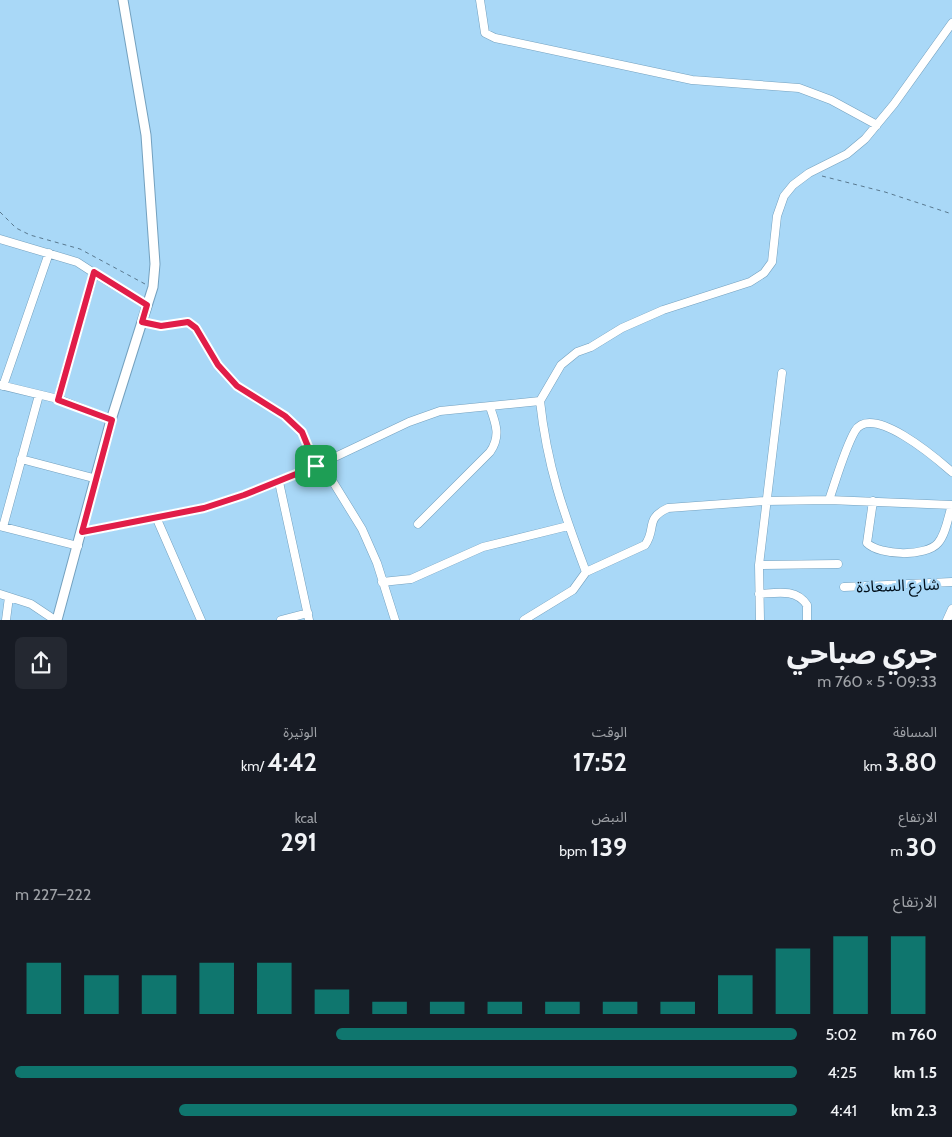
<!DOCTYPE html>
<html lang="ar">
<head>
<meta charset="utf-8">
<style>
	body { margin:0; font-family:Cabin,"Noto Sans Arabic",sans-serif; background:#242831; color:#f1f3f6; direction:rtl; height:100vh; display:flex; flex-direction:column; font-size:19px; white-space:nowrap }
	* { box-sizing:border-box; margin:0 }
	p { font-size:16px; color:#9ea1a6 }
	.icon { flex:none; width:28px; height:28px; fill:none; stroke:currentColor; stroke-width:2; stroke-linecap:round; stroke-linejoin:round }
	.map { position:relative; height:620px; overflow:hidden; direction:ltr }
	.panel { display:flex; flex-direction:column; background:#171b24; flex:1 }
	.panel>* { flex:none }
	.pin { position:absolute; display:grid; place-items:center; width:42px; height:42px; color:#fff; margin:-21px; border-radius:10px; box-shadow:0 2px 8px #0006 }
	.round { display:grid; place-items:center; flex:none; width:52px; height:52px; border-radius:8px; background:#242831 }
	.headline { display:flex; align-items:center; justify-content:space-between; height:85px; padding:0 15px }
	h1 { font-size:28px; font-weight:800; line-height:38px }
	.metrics { display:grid; grid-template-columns:repeat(3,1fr); gap:8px; height:85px; padding:5px 15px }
	.metrics div { display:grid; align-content:center }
	.metrics b { font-size:25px; font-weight:800 }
	.metrics small { font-size:14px; font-weight:400 }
	.metrics p { font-size:14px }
	.chart { height:140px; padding:10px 15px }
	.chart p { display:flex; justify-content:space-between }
	.chart svg { width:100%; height:90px; margin-top:5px; stroke:#0f766e; stroke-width:6 }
	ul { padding:0 15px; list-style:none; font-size:16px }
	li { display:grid; grid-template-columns:80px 60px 1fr; align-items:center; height:38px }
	li i { height:12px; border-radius:6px; background:#0f766e }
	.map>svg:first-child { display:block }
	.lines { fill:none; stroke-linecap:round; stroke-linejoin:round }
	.minor-casing { stroke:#74a1bf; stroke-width:9 }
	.tertiary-casing { stroke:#74a1bf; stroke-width:11 }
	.path { stroke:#59788e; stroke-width:1; stroke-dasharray:4 4; stroke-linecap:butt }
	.minor { stroke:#fff; stroke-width:8 }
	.tertiary { stroke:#fff; stroke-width:9 }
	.route-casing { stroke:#fff; stroke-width:10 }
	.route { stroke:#e11d48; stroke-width:6 }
	.labels { text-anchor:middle; stroke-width:5; stroke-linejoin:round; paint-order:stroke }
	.street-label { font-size:16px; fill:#010f1a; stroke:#a9d8f7 }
</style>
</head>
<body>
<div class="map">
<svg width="952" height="620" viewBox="0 0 952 620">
	<rect width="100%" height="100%" fill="#a9d8f7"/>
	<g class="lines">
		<defs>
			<path id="minor" d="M480 0 485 33 495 38 692 80 799 88 831 100 877 125
				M0 239 77 262 94 273 58 399
				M94 273 147 305
				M0 385 58 399 111 420
				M3 386 49 253
				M540 401C547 466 563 511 586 572
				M21 459 97 479
				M322 464 362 529 377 563 395 620
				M279 482 309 620
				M829 500C836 480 845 448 855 431 872 403 936 458 952 472
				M873 501 867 543C880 556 926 557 938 543 946 534 948 517 952 505
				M156 517 201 620
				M418 524 490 452C501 436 496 424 490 407
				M0 526 78 546
				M3 527 39 395
				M82 532 204 508 244 495 316 466 409 422 440 411 540 401 561 365 577 352 591 347 622 328 663 310 750 282 764 273 772 262 777 216 784 196 793 185 809 173 847 154 865 139 894 104 952 23
				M759 565 838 564
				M382 582 411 579 483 547 568 526
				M844 587 952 582
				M0 594 31 604 55 620
				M759 594C776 593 796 588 807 605V620
				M6 620 9 597
				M281 620 308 613
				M524 620 573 590 586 572 645 545C657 529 644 519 668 508L765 501 829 500 952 505
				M760 620 759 565 782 373
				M947 620 952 609"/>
			<path id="tertiary" d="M57 620 111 420 153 287 155 264 146 135 123 0"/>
		</defs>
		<!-- minor casing -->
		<use href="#minor" class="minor-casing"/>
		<!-- tertiary casing -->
		<use href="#tertiary" class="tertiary-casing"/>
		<!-- path -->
		<path class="path" d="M822 176 885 192 952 214
			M0 212 16 228 30 235 80 249 145 284
			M150 324 161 326 188 322 196 328 218 365 237 386 285 416 302 432 313 458"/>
		<!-- minor -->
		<use href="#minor" class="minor"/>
		<!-- tertiary -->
		<use href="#tertiary" class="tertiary"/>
	</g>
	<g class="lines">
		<defs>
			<path id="route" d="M94 272 147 305 142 322 161 326 188 322 196 328 218 365 237 386 285 416 302 432 316 466 244 495 204 508 82 532 112 420 58 400Z"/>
		</defs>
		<!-- route casing -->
		<use href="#route" class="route-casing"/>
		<!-- route -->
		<use href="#route" class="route"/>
	</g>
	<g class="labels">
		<!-- street labels -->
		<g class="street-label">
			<text transform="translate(898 585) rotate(-2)" y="6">شارع السعادة</text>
		</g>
	</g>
</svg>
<div class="pin" style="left:316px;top:466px;background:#1e9e55"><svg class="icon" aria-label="arrive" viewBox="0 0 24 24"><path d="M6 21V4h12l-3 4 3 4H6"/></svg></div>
</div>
<section class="panel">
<div class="headline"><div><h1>جري صباحي</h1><p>09:33 · 5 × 760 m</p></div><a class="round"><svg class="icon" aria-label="share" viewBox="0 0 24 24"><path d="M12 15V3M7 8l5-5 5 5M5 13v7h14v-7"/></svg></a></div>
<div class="metrics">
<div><p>المسافة</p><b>3.80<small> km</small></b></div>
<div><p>الوقت</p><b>17:52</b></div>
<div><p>الوتيرة</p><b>4:42<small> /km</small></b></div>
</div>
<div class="metrics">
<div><p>الارتفاع</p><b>30<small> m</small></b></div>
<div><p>النبض</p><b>139<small> bpm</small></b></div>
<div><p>kcal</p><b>291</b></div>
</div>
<div class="chart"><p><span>الارتفاع</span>222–227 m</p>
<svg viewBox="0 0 160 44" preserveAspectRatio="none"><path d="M5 44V19M15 44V25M25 44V25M35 44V19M45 44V19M55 44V32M65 44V38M75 44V38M85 44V38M95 44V38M105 44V38M115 44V38M125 44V25M135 44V12M145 44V6M155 44V6"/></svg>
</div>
<ul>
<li><b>760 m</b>5:02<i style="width:59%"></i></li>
<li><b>1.5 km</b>4:25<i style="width:100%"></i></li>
<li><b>2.3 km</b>4:41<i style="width:79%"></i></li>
</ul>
</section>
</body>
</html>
